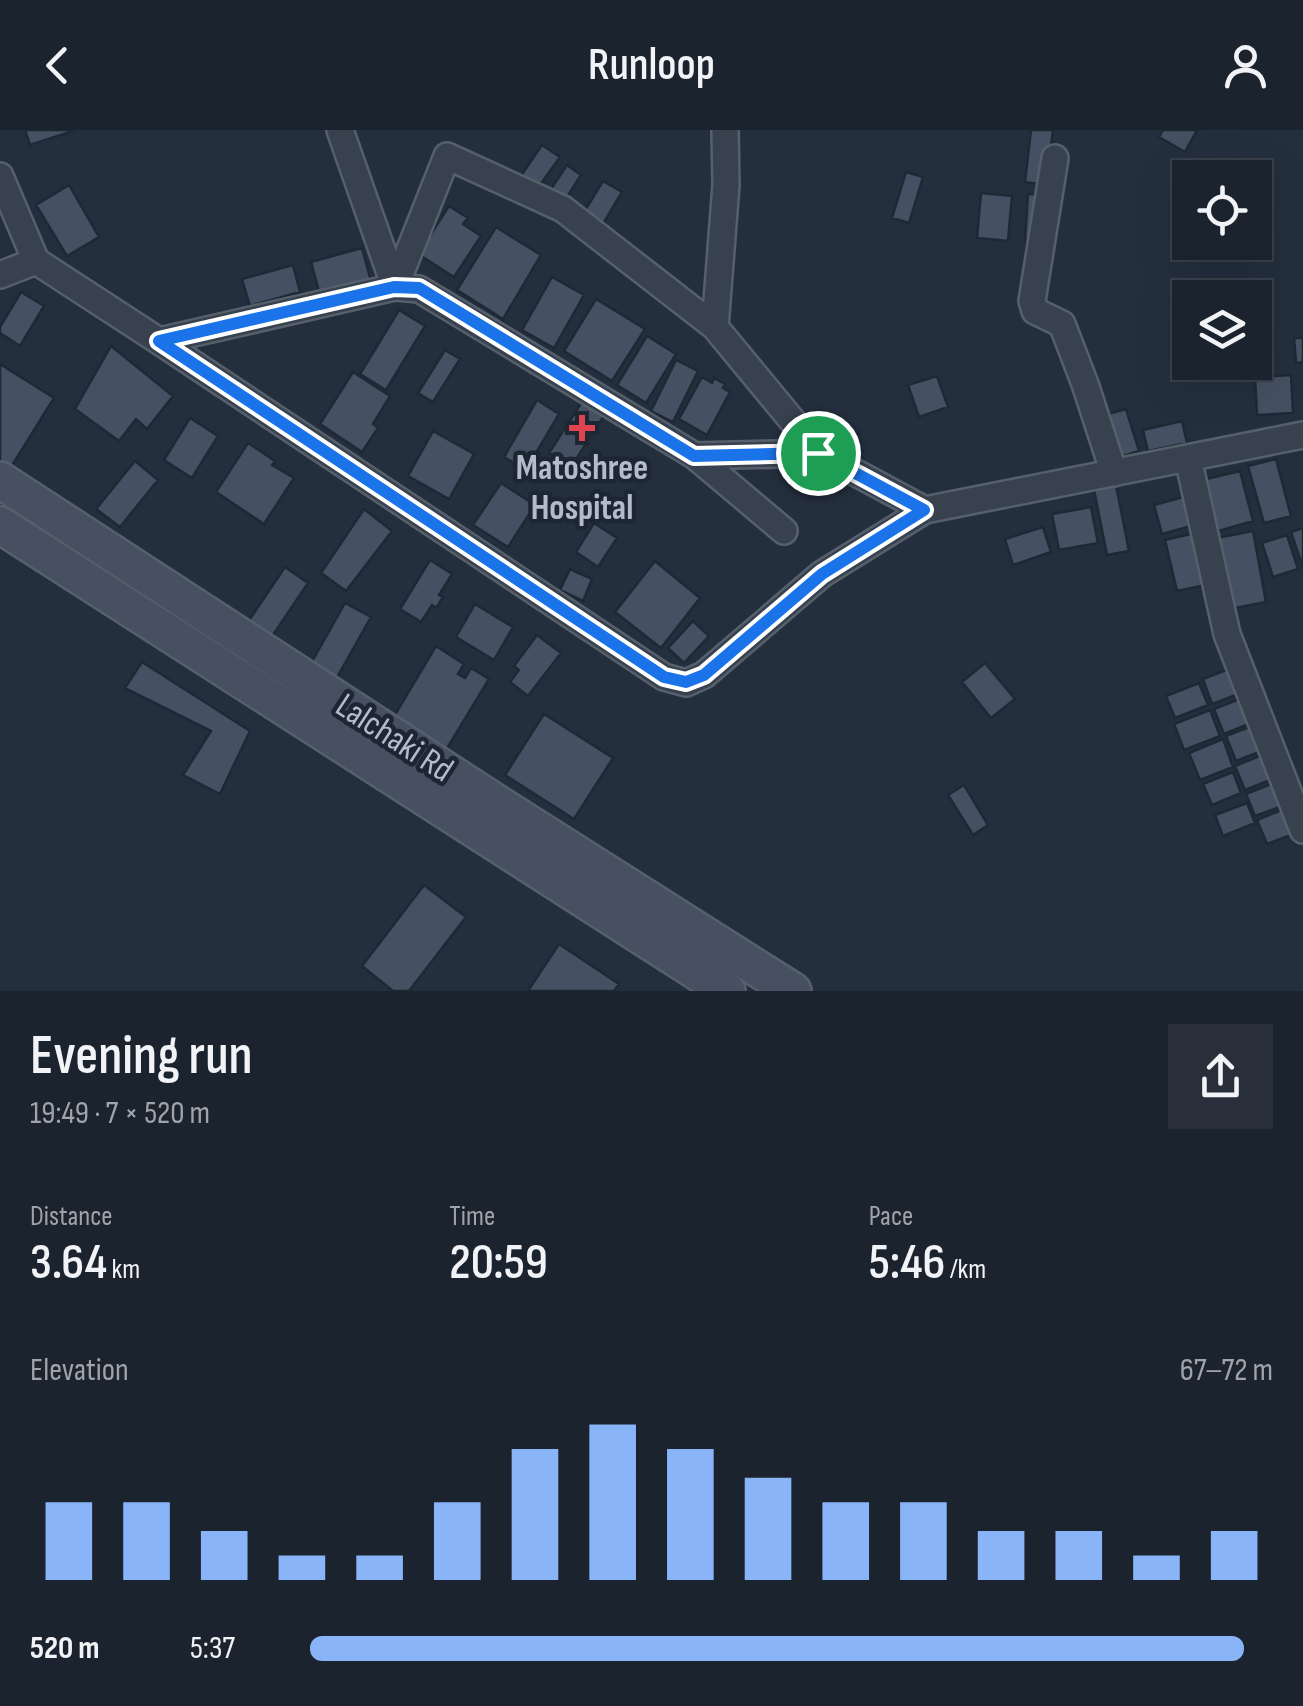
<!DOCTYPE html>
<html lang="en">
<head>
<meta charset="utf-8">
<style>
	body { margin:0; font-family:"Sofia Sans Condensed",sans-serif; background:#282f3a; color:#f1f3f6; height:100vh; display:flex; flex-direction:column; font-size:38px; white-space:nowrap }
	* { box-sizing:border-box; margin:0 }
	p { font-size:32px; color:#a0a4aa }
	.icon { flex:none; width:55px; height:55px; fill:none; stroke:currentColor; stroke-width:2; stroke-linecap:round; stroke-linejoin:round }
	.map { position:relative; height:861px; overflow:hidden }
	.details { display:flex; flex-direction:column; background:#1b232e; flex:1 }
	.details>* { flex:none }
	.fabs { position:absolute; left:1172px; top:30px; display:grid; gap:20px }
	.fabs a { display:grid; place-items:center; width:100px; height:100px; border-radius:0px; background:#1b232e; box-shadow:0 10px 40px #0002,0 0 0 2px #39404a; font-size:50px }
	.pin { position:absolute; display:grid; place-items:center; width:85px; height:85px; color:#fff; margin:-42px; border:5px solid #fff; border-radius:50%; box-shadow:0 2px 10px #0007 }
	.round { display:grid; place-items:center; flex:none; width:105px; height:105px; border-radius:0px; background:#282f3a }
	.headline { display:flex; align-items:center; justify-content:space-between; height:170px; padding:0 30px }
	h1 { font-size:55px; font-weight:600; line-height:75px }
	.stats { display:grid; grid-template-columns:repeat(3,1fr); gap:15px; height:170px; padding:10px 30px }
	.stats div { display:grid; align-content:center }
	.stats b { font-size:50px; font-weight:600 }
	.stats small { font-size:28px; font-weight:400 }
	.stats p { font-size:28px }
	.chart { height:280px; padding:20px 30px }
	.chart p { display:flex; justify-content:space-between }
	.chart svg { width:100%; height:180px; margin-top:10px; stroke:#8ab4f8; stroke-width:6 }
	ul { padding:0 30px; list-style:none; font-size:32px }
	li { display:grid; grid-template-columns:160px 120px 1fr; align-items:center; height:75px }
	li i { height:25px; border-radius:12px; background:#8ab4f8 }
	header { display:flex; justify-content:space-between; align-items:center; height:130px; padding:0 30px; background:#1b232e; font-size:45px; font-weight:600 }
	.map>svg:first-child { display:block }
	.building { fill:#455162; stroke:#1f2835; stroke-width:2.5 }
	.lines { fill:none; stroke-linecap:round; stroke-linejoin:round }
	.street-casing { stroke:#565f6c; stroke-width:30 }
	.secondary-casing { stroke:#565f6c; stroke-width:40 }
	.street { stroke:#38414e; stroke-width:25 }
	.secondary { stroke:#465061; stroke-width:35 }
	.route-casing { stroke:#fff; stroke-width:20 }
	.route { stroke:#1a73e8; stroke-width:12 }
	.health-dot { fill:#e0444e; stroke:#1d2633; stroke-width:4 }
	.labels { text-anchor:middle; stroke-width:9; stroke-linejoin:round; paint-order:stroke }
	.poi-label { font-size:35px; font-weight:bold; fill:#b4bcc9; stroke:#1d2633 }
	.street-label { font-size:35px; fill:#b4bcc9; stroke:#1d2633 }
</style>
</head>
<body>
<header><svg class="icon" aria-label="back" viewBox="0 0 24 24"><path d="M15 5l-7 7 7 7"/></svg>Runloop<svg class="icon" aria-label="person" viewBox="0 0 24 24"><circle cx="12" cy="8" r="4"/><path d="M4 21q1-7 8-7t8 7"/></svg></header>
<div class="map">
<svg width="1303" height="861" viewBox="0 0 1303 861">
	<rect width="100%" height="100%" fill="#242f3e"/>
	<!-- building -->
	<path class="building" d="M25 0H73V1L30 15Z
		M1031 0H1053L1046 55 1025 52Z
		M1163 0H1197L1185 22 1159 7Z
		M542 15 560 27 535 62 518 50Z
		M567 35 581 45 564 72 549 62Z
		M906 42 923 47 909 93 892 88Z
		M603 51 622 62 600 99 581 87Z
		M69 55 99 107 67 126 36 75Z
		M981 63 1012 66 1008 111 977 108Z
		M1028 64 1045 65 1041 111 1025 110Z
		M449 76 468 88 463 94 481 106 454 147 418 124Z
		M496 97 541 125 503 189 457 160Z
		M362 118 371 151 320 165 311 132Z
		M293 135 300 162 250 176 242 149Z
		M552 147 584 165 554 218 522 200Z
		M21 162 44 176 20 216 0 203V197Z
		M596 169 645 199 612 251 564 221Z
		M399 180 425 196 386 260 360 244Z
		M647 206 676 224 646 273 617 255Z
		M1294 208H1303V232L1296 233Z
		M111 216 173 266 147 299 136 289 119 311 75 279Z
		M445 220 460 229 433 272 418 263Z
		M676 230 698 241 673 292 651 281Z
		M0 234 54 268 6 345 0 342Z
		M353 242 390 266 373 294 378 298 362 322 320 294Z
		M1291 245 1293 283 1257 285 1255 247Z
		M937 246 948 277 919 287 908 255Z
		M702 247 712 253 714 248 725 254 723 258 730 262 707 305 679 289Z
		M585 267 607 281 571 337 549 323Z
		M537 270 559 284 526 340 504 327Z
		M1126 279 1139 321 1114 329 1101 286Z
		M190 288 218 306 192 348 164 330Z
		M1182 291 1187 313 1148 321 1143 300Z
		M433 301 474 324 449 369 408 346Z
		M248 313 275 331 272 335 294 348 264 394 216 362Z
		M1276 329 1291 386 1264 393 1248 336Z
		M135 331 158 350 120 397 96 379Z
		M1240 341 1253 391 1215 402 1202 350Z
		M501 353 535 375 508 417 473 395Z
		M1116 355 1129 421 1107 425 1094 360Z
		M1187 366 1195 395 1162 404 1154 375Z
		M1091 377 1098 413 1059 420 1052 384Z
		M364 379 392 401 346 461 321 443Z
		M594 393 617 408 598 437 576 422Z
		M1043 397 1051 422 1013 435 1005 409Z
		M1303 398V438L1291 402Z
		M1253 401 1266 472 1225 480 1212 409Z
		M1199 402 1211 454 1177 461 1165 410Z
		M1287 405 1298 439 1273 447 1262 413Z
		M430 430 452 444 439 465 443 467 436 478 432 475 421 492 400 479Z
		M655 431 700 468 661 518 615 482Z
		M285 437 308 453 271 508 248 492Z
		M570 439 592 449 583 471 560 460Z
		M345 473 371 487 331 558 305 544Z
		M475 474 513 497 494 530 456 507Z
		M693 491 709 506 684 533 668 518Z
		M537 505 561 523 528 566 510 552 519 540 514 536Z
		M436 516 464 534 458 544 465 548 471 538 489 549 446 620 393 588Z
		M142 532 250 601 220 664 183 645 211 601 125 558Z
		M985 533 1015 569 991 588 962 552Z
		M1234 537 1244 562 1212 574 1203 549Z
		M1199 553 1208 575 1175 588 1166 566Z
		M1247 566 1256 591 1224 604 1214 579Z
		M1210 580 1220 606 1184 620 1174 594Z
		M544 584 613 628 574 689 505 645Z
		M1257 594 1267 619 1236 631 1226 606Z
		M1223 609 1233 637 1200 650 1189 623Z
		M1267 623 1277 647 1245 660 1235 636Z
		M1233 642 1241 663 1212 675 1203 654Z
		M1279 651 1288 674 1255 686 1246 664Z
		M964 655 988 695 973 705 948 665Z
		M1247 673 1255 693 1223 706 1215 685Z
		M1289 677 1299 702 1267 714 1257 690Z
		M424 755 466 787 409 861H393L362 836Z
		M559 814 619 854 614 861H528Z"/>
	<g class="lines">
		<defs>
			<path id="street" d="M340 0 395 157
				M1055 28 1032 171 1035 181 1062 194 1085 254 1114 343
				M0 46 36 131
				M36 131 159 211 395 157 419 159 695 326 819 323 925 380 1303 305
				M0 145 36 131
				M395 157 447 26 563 79 715 197 819 323
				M715 197 726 55 725 0
				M159 211 664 547 686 553 704 545 822 444 925 380
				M695 326 784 401
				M1188 328 1227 504 1303 700"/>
			<path id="secondary" d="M0 350 498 674 793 861
				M0 395 727 861"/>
		</defs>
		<!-- street casing -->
		<use href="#street" class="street-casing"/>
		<!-- secondary casing -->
		<use href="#secondary" class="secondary-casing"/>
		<!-- street -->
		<use href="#street" class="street"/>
		<!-- secondary -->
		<use href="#secondary" class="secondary"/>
	</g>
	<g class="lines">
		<defs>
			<path id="route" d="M394 157 419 158 694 326 818 323 924 380 822 444 704 545 686 552 664 547 159 211Z"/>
		</defs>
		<!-- route casing -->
		<use href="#route" class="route-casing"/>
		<!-- route -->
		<use href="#route" class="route"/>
	</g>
	<!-- markers -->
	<path class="health-dot" d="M577 283h10v10h10v10h-10v10h-10v-10h-10v-10h10z"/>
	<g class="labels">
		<!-- poi labels -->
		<g class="poi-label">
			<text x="582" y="349">Matoshree<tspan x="582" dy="40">Hospital</tspan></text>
		</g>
		<!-- street labels -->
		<g class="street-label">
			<text transform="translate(395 607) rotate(33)" y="12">Lalchaki Rd</text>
		</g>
	</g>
</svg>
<div class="fabs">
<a><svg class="icon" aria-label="locate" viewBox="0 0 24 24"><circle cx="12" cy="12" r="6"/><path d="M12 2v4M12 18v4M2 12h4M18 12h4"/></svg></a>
<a><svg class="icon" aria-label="layers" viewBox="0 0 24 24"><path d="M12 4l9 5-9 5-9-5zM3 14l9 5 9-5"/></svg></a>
</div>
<div class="pin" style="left:818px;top:323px;background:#1e9e55"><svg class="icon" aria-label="arrive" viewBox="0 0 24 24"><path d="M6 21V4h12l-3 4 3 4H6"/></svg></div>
</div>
<section class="details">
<div class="headline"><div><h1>Evening run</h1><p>19:49 · 7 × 520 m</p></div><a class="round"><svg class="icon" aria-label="share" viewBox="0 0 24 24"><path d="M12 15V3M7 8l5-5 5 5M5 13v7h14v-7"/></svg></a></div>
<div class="stats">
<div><p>Distance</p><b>3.64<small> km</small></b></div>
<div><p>Time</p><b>20:59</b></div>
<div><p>Pace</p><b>5:46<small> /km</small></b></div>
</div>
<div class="chart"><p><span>Elevation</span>67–72 m</p>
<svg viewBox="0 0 160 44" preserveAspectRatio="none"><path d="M5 44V25M15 44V25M25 44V32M35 44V38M45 44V38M55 44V25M65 44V12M75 44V6M85 44V12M95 44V19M105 44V25M115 44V25M125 44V32M135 44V32M145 44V38M155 44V32"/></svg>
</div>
<ul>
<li><b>520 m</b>5:37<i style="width:97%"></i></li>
</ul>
</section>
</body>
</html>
